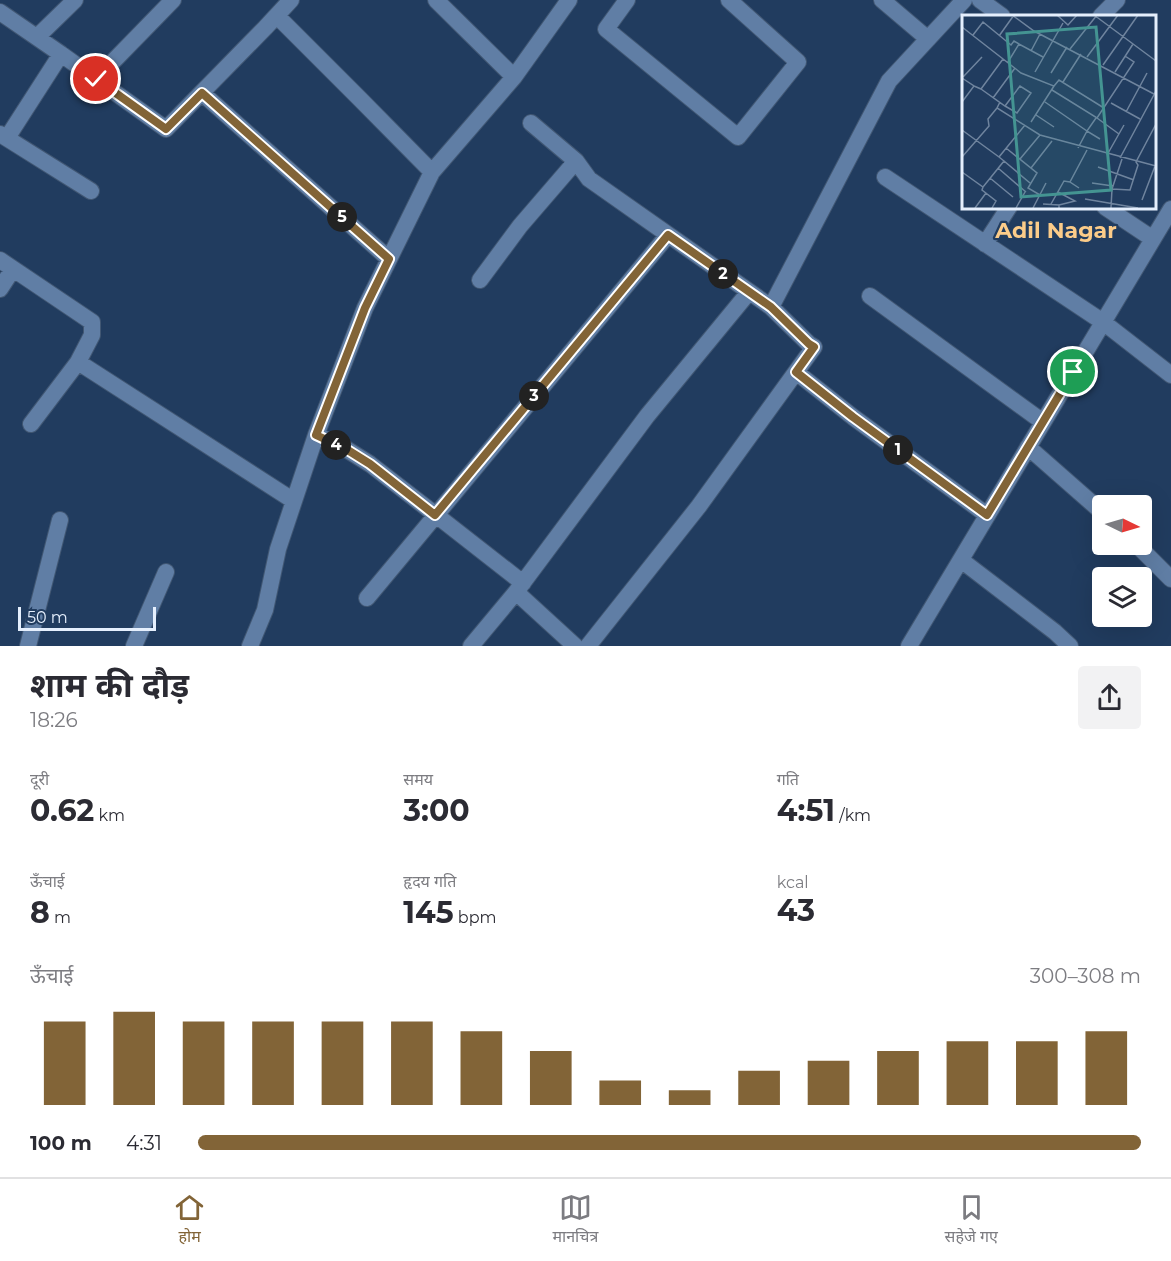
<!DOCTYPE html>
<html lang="hi">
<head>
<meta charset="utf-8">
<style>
	body { margin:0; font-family:Montserrat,"Noto Sans Devanagari",sans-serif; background:#f2f2f3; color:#2b2b33; height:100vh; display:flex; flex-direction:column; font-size:22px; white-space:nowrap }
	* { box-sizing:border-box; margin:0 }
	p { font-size:20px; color:#7c7c81 }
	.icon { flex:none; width:33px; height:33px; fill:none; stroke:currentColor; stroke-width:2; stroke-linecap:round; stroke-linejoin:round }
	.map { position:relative; height:646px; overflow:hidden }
	.drawer { display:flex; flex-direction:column; background:#fff; flex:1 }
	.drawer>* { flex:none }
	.needle { width:39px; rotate:95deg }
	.fabs { position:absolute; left:1092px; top:495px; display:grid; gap:12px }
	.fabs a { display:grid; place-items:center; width:60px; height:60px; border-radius:6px; background:#fff; box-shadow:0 6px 24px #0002; font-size:30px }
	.scale { position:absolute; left:18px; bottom:15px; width:138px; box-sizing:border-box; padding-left:6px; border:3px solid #e5effd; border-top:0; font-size:16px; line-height:21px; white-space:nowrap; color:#e5effd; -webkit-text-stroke:4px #213c5f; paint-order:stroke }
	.pin { position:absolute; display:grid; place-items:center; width:51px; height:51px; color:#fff; margin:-26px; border:3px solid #fff; border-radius:50%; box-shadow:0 2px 6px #0007 }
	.km { position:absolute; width:30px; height:30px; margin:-15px; border-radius:50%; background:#222; color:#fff; font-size:16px; line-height:30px; text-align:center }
	.round { display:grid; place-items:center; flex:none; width:63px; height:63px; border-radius:6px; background:#f2f2f3 }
	.summary { display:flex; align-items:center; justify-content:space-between; height:102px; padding:0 30px }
	h1 { font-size:33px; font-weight:700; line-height:45px }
	.metrics { display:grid; grid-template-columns:repeat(3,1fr); gap:9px; height:102px; padding:6px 30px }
	.metrics div { display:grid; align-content:center }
	.metrics b { font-size:30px; font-weight:700 }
	.metrics small { font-size:16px; font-weight:400 }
	.metrics p { font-size:16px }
	.chart { height:168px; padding:12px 30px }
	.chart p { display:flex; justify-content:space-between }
	.chart svg { width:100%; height:108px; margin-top:6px; stroke:#826437; stroke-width:6 }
	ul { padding:0 30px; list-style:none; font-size:20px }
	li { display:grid; grid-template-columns:96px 72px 1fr; align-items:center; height:45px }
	li i { height:15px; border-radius:8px; background:#826437 }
	.menu { display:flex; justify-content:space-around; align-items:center; height:84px; border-top:2px solid #e1e1e2; background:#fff; font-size:16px; color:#7c7c81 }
	.menu a { display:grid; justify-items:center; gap:3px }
	.menu .selected { color:#826437 }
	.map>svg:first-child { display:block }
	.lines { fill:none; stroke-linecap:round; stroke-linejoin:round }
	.street-casing { stroke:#415773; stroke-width:18 }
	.street { stroke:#607ea5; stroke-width:16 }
	.route-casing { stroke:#fff; stroke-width:12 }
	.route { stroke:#826437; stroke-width:8 }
	.labels { text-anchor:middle; stroke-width:4.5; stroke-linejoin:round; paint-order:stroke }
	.neighbourhood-label { font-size:22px; font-weight:bold; fill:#fccc89; stroke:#213c5f }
	.inset-road { fill:none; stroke:#6f849e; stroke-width:1.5 }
	.view { fill:#449492; fill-opacity:0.15; stroke:#449492; stroke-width:3 }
	.inset-edge { fill:none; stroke:#e5effd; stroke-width:3 }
</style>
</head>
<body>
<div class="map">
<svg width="1171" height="646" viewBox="0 0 1171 646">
	<rect width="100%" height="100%" fill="#213c5f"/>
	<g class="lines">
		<defs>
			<path id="street" d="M436 0 514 77
				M627 0 606 29 738 137 798 62 729 0
				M882 0 928 39
				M980 0 1002 16
				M0 12 61 54
				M277 16 359 98 432 172
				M1101 16 1117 0
				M37 37 75 0
				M96 79 173 0
				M202 93 389 259
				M531 123 576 161 589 179 771 307 889 81 964 0
				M0 134 91 191
				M7 138 61 54 166 129 265 28 291 0
				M885 177 1103 322 1171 375
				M1105 207 1153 239
				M985 244 1009 207
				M0 260 92 322V335L78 362
				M480 280 520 226 576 161
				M0 289 13 269
				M870 296 1043 422
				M796 372 853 417 987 515
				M31 424 78 362 294 501
				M316 435 346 449 370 464 436 515 367 598
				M1028 447 1102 512
				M1136 544 1171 579
				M961 560 1055 632 1070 646
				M523 583 436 515 668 235
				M28 646 60 520
				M134 646 166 572
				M250 646 265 610 278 549 316 435 365 308 432 172 514 77 569 0
				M471 646 516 592
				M575 646 516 592 647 416 749 292
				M588 646 699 506 814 347 809 344 771 307
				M909 646 1171 209"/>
		</defs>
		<!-- street casing -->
		<use href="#street" class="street-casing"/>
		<!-- street -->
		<use href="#street" class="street"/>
	</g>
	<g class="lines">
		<defs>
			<path id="route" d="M96 79 166 129 202 93 389 259 365 308 316 435 346 449 370 464 435 515 668 235 771 307 809 344 814 347 796 372 853 417 987 515 1073 372"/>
		</defs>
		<!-- route casing -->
		<use href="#route" class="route-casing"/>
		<!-- route -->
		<use href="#route" class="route"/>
	</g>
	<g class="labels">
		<!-- neighbourhood labels -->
		<g class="neighbourhood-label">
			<text x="1056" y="238">Adil Nagar</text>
		</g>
	</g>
	<!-- overview -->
	<g transform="translate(962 15)">
		<rect width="194" height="194" fill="#213c5f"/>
		<path class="inset-road" d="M50 0 72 16 192 79M95 0 106 10 115 0M132 0 194 46M0 12 59 58 92 71 69 107M11 20 21 7 49 30 52 26 57 29M37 21 52 0M108 34 135 0M69 36 78 19M125 42 156 0M46 47 57 29 81 42M141 50 176 0M73 57 101 8M153 57 171 29M89 58 105 32M1 62 20 42M0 63 12 71 0 87M101 67 119 39M12 71 19 74 41 44M92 71 97 65 142 93M19 74 43 91 55 98 69 78 58 71 43 91M90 75 135 103 172 47 163 41M31 83 53 53M38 87 35 93 78 120 194 151M83 87 125 116 134 103M149 88 178 104M164 97 185 58M74 100 92 112M135 103 157 119M0 115 37 142M44 133 75 158 66 173 78 180M116 133 125 116 138 124M145 140 162 110M0 142 27 111 26 104 35 93M158 143 194 76M58 144 78 120M42 146 68 168M136 152 172 165M36 153 64 177M69 153 90 126M0 157 21 172 42 146 37 142 63 110M28 163 51 182M130 168 151 171M21 172 20 175 34 186 30 193M117 173 108 167 125 135M150 174 168 175 176 150 174 147 194 109M96 177 113 186 97 190M123 184 176 193M180 185 193 151M81 189 97 190V193M89 189 102 166 108 167M13 193 24 178M54 193 63 177M71 193 84 168M149 193 150 174 160 144"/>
		<path class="view" d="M134 12 149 175 59 182 45 19Z"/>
		<rect width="194" height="194" class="inset-edge"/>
	</g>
</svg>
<div class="fabs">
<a><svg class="needle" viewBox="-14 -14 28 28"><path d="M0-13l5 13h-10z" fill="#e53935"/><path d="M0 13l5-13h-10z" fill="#7c7c81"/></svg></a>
<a><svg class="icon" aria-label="layers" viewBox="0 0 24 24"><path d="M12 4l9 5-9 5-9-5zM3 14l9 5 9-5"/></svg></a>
</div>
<div class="scale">50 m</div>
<div class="pin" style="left:1073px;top:372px;background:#1e9e55"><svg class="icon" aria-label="arrive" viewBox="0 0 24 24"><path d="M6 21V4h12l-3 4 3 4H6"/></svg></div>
<div class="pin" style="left:96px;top:79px;background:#d93025"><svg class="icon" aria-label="check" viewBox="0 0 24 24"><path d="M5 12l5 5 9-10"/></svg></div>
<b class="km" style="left:898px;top:450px">1</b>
<b class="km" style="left:723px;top:274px">2</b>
<b class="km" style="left:534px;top:396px">3</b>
<b class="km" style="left:336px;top:445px">4</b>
<b class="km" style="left:342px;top:217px">5</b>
</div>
<section class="drawer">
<div class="summary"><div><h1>शाम की दौड़</h1><p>18:26</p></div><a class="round"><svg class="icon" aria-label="share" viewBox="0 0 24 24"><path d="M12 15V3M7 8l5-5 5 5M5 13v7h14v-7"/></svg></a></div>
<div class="metrics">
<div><p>दूरी</p><b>0.62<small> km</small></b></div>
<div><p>समय</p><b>3:00</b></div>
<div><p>गति</p><b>4:51<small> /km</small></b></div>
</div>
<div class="metrics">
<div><p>ऊँचाई</p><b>8<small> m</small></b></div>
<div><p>हृदय गति</p><b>145<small> bpm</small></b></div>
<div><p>kcal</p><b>43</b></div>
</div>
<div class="chart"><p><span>ऊँचाई</span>300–308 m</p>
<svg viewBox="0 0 160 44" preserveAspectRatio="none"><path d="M5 44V10M15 44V6M25 44V10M35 44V10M45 44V10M55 44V10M65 44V14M75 44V22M85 44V34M95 44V38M105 44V30M115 44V26M125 44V22M135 44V18M145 44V18M155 44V14"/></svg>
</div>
<ul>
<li><b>100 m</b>4:31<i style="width:100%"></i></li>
</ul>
</section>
<nav class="menu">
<a class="selected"><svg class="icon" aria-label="home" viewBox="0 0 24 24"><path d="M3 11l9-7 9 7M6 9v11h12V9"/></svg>होम</a>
<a><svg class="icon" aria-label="map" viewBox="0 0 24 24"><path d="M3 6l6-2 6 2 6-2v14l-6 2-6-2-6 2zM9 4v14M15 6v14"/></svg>मानचित्र</a>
<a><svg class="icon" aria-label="saved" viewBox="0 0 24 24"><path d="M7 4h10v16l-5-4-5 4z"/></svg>सहेजे गए</a>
</nav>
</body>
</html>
